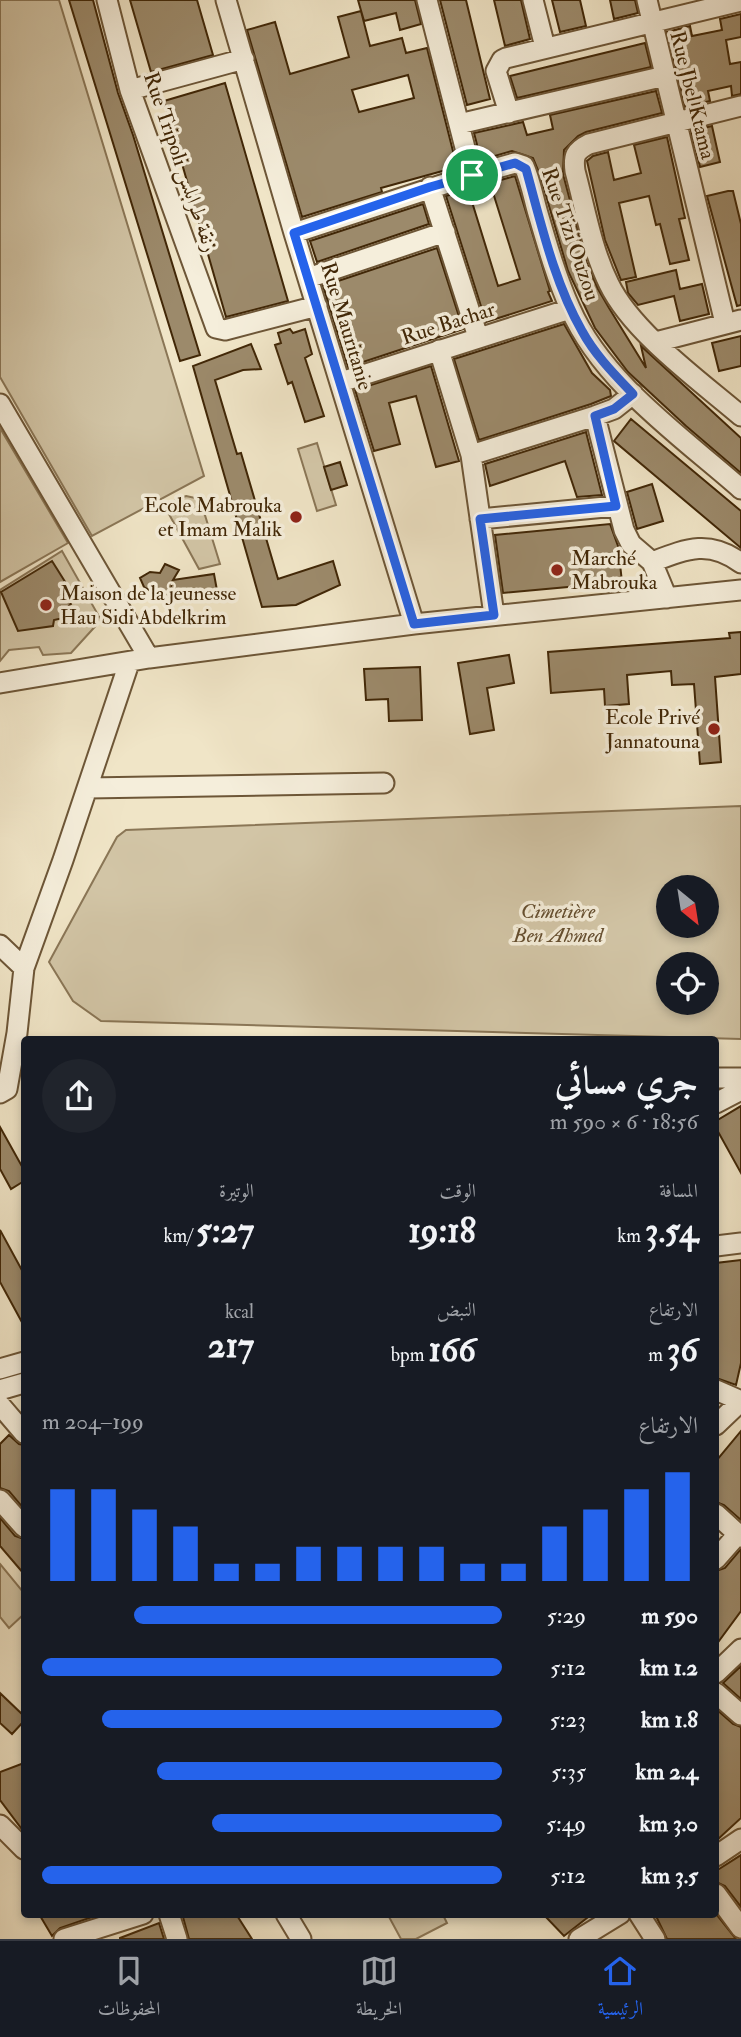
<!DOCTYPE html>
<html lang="ar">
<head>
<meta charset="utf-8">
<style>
	body { margin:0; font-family:"IM FELL Double Pica",Amiri,serif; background:#20242c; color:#f1f3f6; direction:rtl; height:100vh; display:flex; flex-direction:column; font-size:26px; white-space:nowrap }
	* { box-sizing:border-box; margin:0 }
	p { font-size:23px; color:#9ea1a6 }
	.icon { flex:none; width:38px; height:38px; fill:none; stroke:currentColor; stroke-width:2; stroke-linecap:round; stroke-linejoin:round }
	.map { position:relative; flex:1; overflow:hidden; direction:ltr }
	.drawer { position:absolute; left:21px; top:1036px; width:698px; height:882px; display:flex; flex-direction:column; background:#171b24; border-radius:7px; box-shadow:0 4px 10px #0003; direction:rtl }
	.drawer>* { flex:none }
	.needle { width:46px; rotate:150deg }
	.buttons { position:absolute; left:656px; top:875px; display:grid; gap:14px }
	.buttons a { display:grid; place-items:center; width:63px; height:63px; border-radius:50%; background:#171b24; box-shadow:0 4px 10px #0003; font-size:35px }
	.pin { position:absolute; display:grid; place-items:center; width:60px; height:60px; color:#fff; margin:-30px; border:4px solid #fff; border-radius:50%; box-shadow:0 2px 7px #0007 }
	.round { display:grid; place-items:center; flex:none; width:74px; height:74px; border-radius:37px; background:#20242c }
	.headline { display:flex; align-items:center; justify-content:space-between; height:119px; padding:0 21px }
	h1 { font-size:38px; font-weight:800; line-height:52px }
	.figures { display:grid; grid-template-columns:repeat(3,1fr); gap:10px; height:119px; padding:7px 21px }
	.figures div { display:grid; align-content:center }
	.figures b { font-size:35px; font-weight:800 }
	.figures small { font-size:19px; font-weight:400 }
	.figures p { font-size:19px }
	.chart { height:196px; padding:14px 21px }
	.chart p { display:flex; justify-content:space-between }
	.chart svg { width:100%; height:126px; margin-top:7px; stroke:#2563eb; stroke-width:6 }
	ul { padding:0 21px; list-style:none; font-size:23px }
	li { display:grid; grid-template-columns:112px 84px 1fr; align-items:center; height:52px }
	li i { height:18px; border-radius:9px; background:#2563eb }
	.dock { display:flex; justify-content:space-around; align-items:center; height:98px; border-top:2px solid #363941; background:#171b24; font-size:19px; color:#9ea1a6 }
	.dock a { display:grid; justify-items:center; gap:4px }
	.dock .active { color:#2563eb }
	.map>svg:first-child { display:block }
	.green { fill:#d2c5a6; stroke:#8a7656; stroke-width:2; fill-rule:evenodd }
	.building { fill:#9c8a6b; stroke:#412707; stroke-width:2; fill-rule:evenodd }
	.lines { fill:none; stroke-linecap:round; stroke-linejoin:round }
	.minor-casing { stroke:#6d5637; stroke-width:23 }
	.minor { stroke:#f5eedb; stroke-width:19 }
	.route-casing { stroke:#fff; stroke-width:14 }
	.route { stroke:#2563eb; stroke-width:9 }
	.poi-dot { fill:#8f2418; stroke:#f5eedb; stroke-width:2.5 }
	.labels { text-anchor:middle; stroke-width:7; stroke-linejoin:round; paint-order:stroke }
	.street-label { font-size:21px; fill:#412707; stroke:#f5eedb }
	.poi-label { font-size:21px; fill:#412707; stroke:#f5eedb; text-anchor:end }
	.park-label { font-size:21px; font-style:italic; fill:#654e2f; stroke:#f5eedb }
</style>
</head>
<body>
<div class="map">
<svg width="741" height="1939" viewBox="0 0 741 1939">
	<rect width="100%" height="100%" fill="#f0e5c7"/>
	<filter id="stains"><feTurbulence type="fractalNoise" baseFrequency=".00286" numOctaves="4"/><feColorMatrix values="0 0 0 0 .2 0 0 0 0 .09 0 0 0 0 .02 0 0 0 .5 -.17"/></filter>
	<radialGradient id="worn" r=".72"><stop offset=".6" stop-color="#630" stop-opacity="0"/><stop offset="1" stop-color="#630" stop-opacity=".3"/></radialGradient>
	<!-- green -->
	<path class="green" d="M0 0H59L204 476 92 536 0 377Z
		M0 428 68 543 0 582Z
		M317 443 336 505 317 511 298 449Z
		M186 496 200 499 220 564 199 569 164 505Z
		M62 551 101 620 71 653 43 655 39 647 9 650 0 661V590Z
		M741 806V1039L101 1021 73 1001 49 962 117 837 126 830ZM668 887H707V926H668ZM668 964H707V1003H668Z
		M0 1564 24 1593V1614L9 1628 0 1617Z
		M388 1915H443L447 1923 416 1939H401Z"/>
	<!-- building -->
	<path class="building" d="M69 0H93L118 93 133 135 200 355 180 361Z
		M130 0H197L213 55 151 72Z
		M358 0H415L421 24 400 30 396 13 364 21Z
		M440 0H466L490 99 467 105Z
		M494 0H521L530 39 505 46Z
		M552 0H580L586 26 560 32Z
		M610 0H635L638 13 614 19Z
		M361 11 370 46 402 38 406 53 427 48 457 167 381 188 382 192 302 217 247 30 275 22 290 74 349 57 338 17ZM408 75 414 98 359 112 352 90Z
		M741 14V37L726 40 730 64 741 62V94L732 96 731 86 708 91 710 101 685 107 667 32 690 26 692 36 722 30 720 19Z
		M645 43 651 67 517 98 510 76Z
		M225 83 288 301 226 317 164 101Z
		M656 91 662 113 586 132 578 136 564 150 563 174 586 261 598 289 609 308 646 368 641 346 741 438V473L686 426 628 372 595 328 568 271 540 175 533 158 512 151 481 160 474 133 523 122 527 135 553 129 550 115Z
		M712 126 720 162 700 167 691 131Z
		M667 137 685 218 679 219 689 260 670 264 660 224 656 225 649 196 619 203 636 277 621 280 605 240 587 161 593 156 608 152 614 180 641 173 634 145Z
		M515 176 550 291 548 292 552 301 486 322 446 196 468 189 498 286 520 279 490 183Z
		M728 191H733L741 224V305L737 306 707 196Z
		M423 204 429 224 317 262 310 241Z
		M437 248 463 329 348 367 323 286Z
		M676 270 680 289 702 284 709 314 680 321 674 296 638 305 628 293 626 282Z
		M564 324 592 373 610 390 611 396 591 404 479 440 454 359Z
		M290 329 293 333 305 329 312 354 305 358 324 416 305 422 292 382 288 384 275 345 281 343 278 333Z
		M741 336V366L719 371 712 343Z
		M251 344 261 369 243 370 215 380 237 454 241 453 278 579 333 561 340 585 296 605 262 607 193 366Z
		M431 366 459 461 436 467 416 396 389 403 400 444 374 451 355 390Z
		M631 419 741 511V548L614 441Z
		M586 432 602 495 577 497 565 461 490 486 485 464Z
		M340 462 347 485 331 490 324 467Z
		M652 484 663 521 637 529 627 492Z
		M610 524 618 546 622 582 503 593 495 535Z
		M52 561 69 588 65 591 71 604 65 609 63 618 54 620 53 626 18 631 1 592Z
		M165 564 179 570 173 580 214 574 218 596 170 602 144 587 140 578 150 572 160 573Z
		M741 632V674L715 677 721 762 700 764 694 684 672 685 671 671 627 675 629 704 605 706 604 689 551 693 548 652 730 638 729 633Z
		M509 655 514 683 487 688 494 730 470 734 458 663Z
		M420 667 422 720 389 721 388 699 366 700 364 669Z
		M741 1106V1173L716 1128V1121Z
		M0 1127 24 1170V1181L11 1189 0 1169Z
		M0 1230 24 1274V1326L0 1282Z
		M741 1260V1363L736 1385 716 1378V1263Z
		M741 1431V1520L724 1505 716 1502V1461Z
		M9 1435 19 1444 24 1445V1509L9 1491 0 1488V1444Z
		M0 1518 15 1536 24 1539V1574L0 1546Z
		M741 1549V1611L716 1645V1571L725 1568Z
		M741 1666V1699L723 1683Z
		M0 1693 24 1716V1721L12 1734 0 1723Z
		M716 1709 733 1724 741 1727V1818L716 1841Z
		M24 1763V1832L0 1800V1772Z
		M741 1855V1907L725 1886 716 1882V1871Z
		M39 1914H101L60 1928 52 1936Z
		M192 1914H236L252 1939H189L183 1917Z
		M543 1914H592L564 1936Z
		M655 1914H716L736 1939H667Z
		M159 1923 164 1939H120V1938Z"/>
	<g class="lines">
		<defs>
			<path id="minor" d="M107 0 130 90 216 328 225 330 317 306
				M226 0 294 233 414 624
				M427 0 472 175
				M533 0 545 47
				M647 0 725 323
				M130 90 244 59
				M741 106 589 144C575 151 573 156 575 171 585 208 592 250 609 284 632 332 700 381 741 416
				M509 113 496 71 502 60 506 58 741 1
				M459 124 665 76
				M430 187 478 337
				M294 233 472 175 515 163 524 166C531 182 534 201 539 217 548 248 557 279 570 308 602 382 682 437 741 489
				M308 278 445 232
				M656 342 741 320
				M439 350 471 455 494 615
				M341 382 570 309
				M0 404 149 658
				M595 416 624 530 631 544 652 562 667 598
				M471 455 595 416 614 409 633 394
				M480 519 616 506
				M652 562C686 549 709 539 741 563
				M0 683 149 658 414 624 741 590
				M88 788 384 783
				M0 945 24 968
				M716 1078H741
				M0 1093 7 1089 17 1033 24 968 63 860 129 663
				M716 1103 741 1090
				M716 1246 741 1243
				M0 1369 24 1362
				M0 1390 24 1383
				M716 1390 741 1401
				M0 1405 24 1433
				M716 1425 741 1401
				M0 1500 24 1527
				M716 1514 741 1537
				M716 1559 738 1534
				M716 1673 741 1649
				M716 1693 741 1715
				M0 1825 24 1849
				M716 1856 741 1839
				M716 1894 741 1928
				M169 1914 177 1939
				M286 1914 301 1939
				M639 1914 655 1939
				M64 1939 143 1914
				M579 1939 620 1914"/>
		</defs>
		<!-- minor casing -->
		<use href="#minor" class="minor-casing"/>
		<!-- minor -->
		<use href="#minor" class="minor"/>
	</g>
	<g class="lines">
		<defs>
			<path id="route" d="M515 163 526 169C541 223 554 282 582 331 595 355 615 375 633 394L614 409 595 416 616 506 480 519 494 615 414 624 294 233 430 187Z"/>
		</defs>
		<!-- route casing -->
		<use href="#route" class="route-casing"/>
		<!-- route -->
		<use href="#route" class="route"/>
	</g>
	<!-- markers -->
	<g class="poi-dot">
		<circle cx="296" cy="517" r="7"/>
		<circle cx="557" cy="570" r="7"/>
		<circle cx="46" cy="605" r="7"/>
		<circle cx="714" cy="729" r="7"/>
	</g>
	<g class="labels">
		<!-- street labels -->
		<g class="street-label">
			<text transform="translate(693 95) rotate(76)" y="7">Rue Jbel Ktama</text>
			<text transform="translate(181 162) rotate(71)" y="7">Rue Tripoli زنقة طرابلس</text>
			<text transform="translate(571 234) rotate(71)" y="7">Rue Tizi Ouzou</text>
			<text transform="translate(448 323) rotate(-18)" y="7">Rue Bachar</text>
			<text transform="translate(347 326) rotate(73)" y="7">Rue Mauritanie</text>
		</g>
		<!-- poi labels -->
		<g class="poi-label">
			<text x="282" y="512">Ecole Mabrouka<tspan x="282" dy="24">et Imam Malik</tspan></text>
			<text x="571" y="565" text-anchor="start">Marché<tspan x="571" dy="24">Mabrouka</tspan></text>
			<text x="60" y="600" text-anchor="start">Maison de la jeunesse<tspan x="60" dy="24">Hau Sidi Abdelkrim</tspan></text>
			<text x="700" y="724">Ecole Privé<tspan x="700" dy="24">Jannatouna</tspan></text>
		</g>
		<!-- park labels -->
		<g class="park-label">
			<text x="558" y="918">Cimetière<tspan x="558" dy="24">Ben Ahmed</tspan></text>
		</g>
	</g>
	<rect width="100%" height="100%" filter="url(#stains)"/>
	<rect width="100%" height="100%" fill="url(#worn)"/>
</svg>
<div class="buttons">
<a><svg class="needle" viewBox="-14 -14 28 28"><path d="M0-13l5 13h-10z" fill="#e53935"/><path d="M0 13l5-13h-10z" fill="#9ea1a6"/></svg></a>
<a><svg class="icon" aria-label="locate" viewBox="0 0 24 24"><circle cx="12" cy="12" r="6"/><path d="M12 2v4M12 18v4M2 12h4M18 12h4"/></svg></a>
</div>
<div class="pin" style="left:472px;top:175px;background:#1e9e55"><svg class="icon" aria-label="arrive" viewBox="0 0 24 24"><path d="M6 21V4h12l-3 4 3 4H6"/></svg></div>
<section class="drawer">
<div class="headline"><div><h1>جري مسائي</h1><p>18:56 · 6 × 590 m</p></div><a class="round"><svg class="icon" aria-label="share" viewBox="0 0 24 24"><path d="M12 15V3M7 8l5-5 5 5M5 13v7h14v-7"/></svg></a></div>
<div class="figures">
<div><p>المسافة</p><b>3.54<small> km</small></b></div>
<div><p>الوقت</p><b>19:18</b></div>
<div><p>الوتيرة</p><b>5:27<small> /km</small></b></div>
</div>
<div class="figures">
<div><p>الارتفاع</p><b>36<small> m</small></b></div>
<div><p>النبض</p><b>166<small> bpm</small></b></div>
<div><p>kcal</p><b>217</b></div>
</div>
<div class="chart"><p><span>الارتفاع</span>199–204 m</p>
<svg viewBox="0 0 160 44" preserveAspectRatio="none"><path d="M5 44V12M15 44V12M25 44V19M35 44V25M45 44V38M55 44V38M65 44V32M75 44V32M85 44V32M95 44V32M105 44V38M115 44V38M125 44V25M135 44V19M145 44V12M155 44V6"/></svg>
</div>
<ul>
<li><b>590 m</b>5:29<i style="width:80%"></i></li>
<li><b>1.2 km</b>5:12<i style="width:100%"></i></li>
<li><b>1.8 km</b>5:23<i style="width:87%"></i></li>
<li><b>2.4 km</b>5:35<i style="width:75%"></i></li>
<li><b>3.0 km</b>5:49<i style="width:63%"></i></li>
<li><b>3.5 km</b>5:12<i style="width:100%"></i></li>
</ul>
</section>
</div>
<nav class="dock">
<a class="active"><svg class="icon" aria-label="home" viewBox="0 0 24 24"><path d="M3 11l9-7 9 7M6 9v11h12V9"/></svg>الرئيسية</a>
<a><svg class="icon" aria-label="map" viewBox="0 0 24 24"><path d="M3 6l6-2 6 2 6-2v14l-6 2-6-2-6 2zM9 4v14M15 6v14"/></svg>الخريطة</a>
<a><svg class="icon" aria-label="saved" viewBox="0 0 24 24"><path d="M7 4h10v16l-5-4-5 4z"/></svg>المحفوظات</a>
</nav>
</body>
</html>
